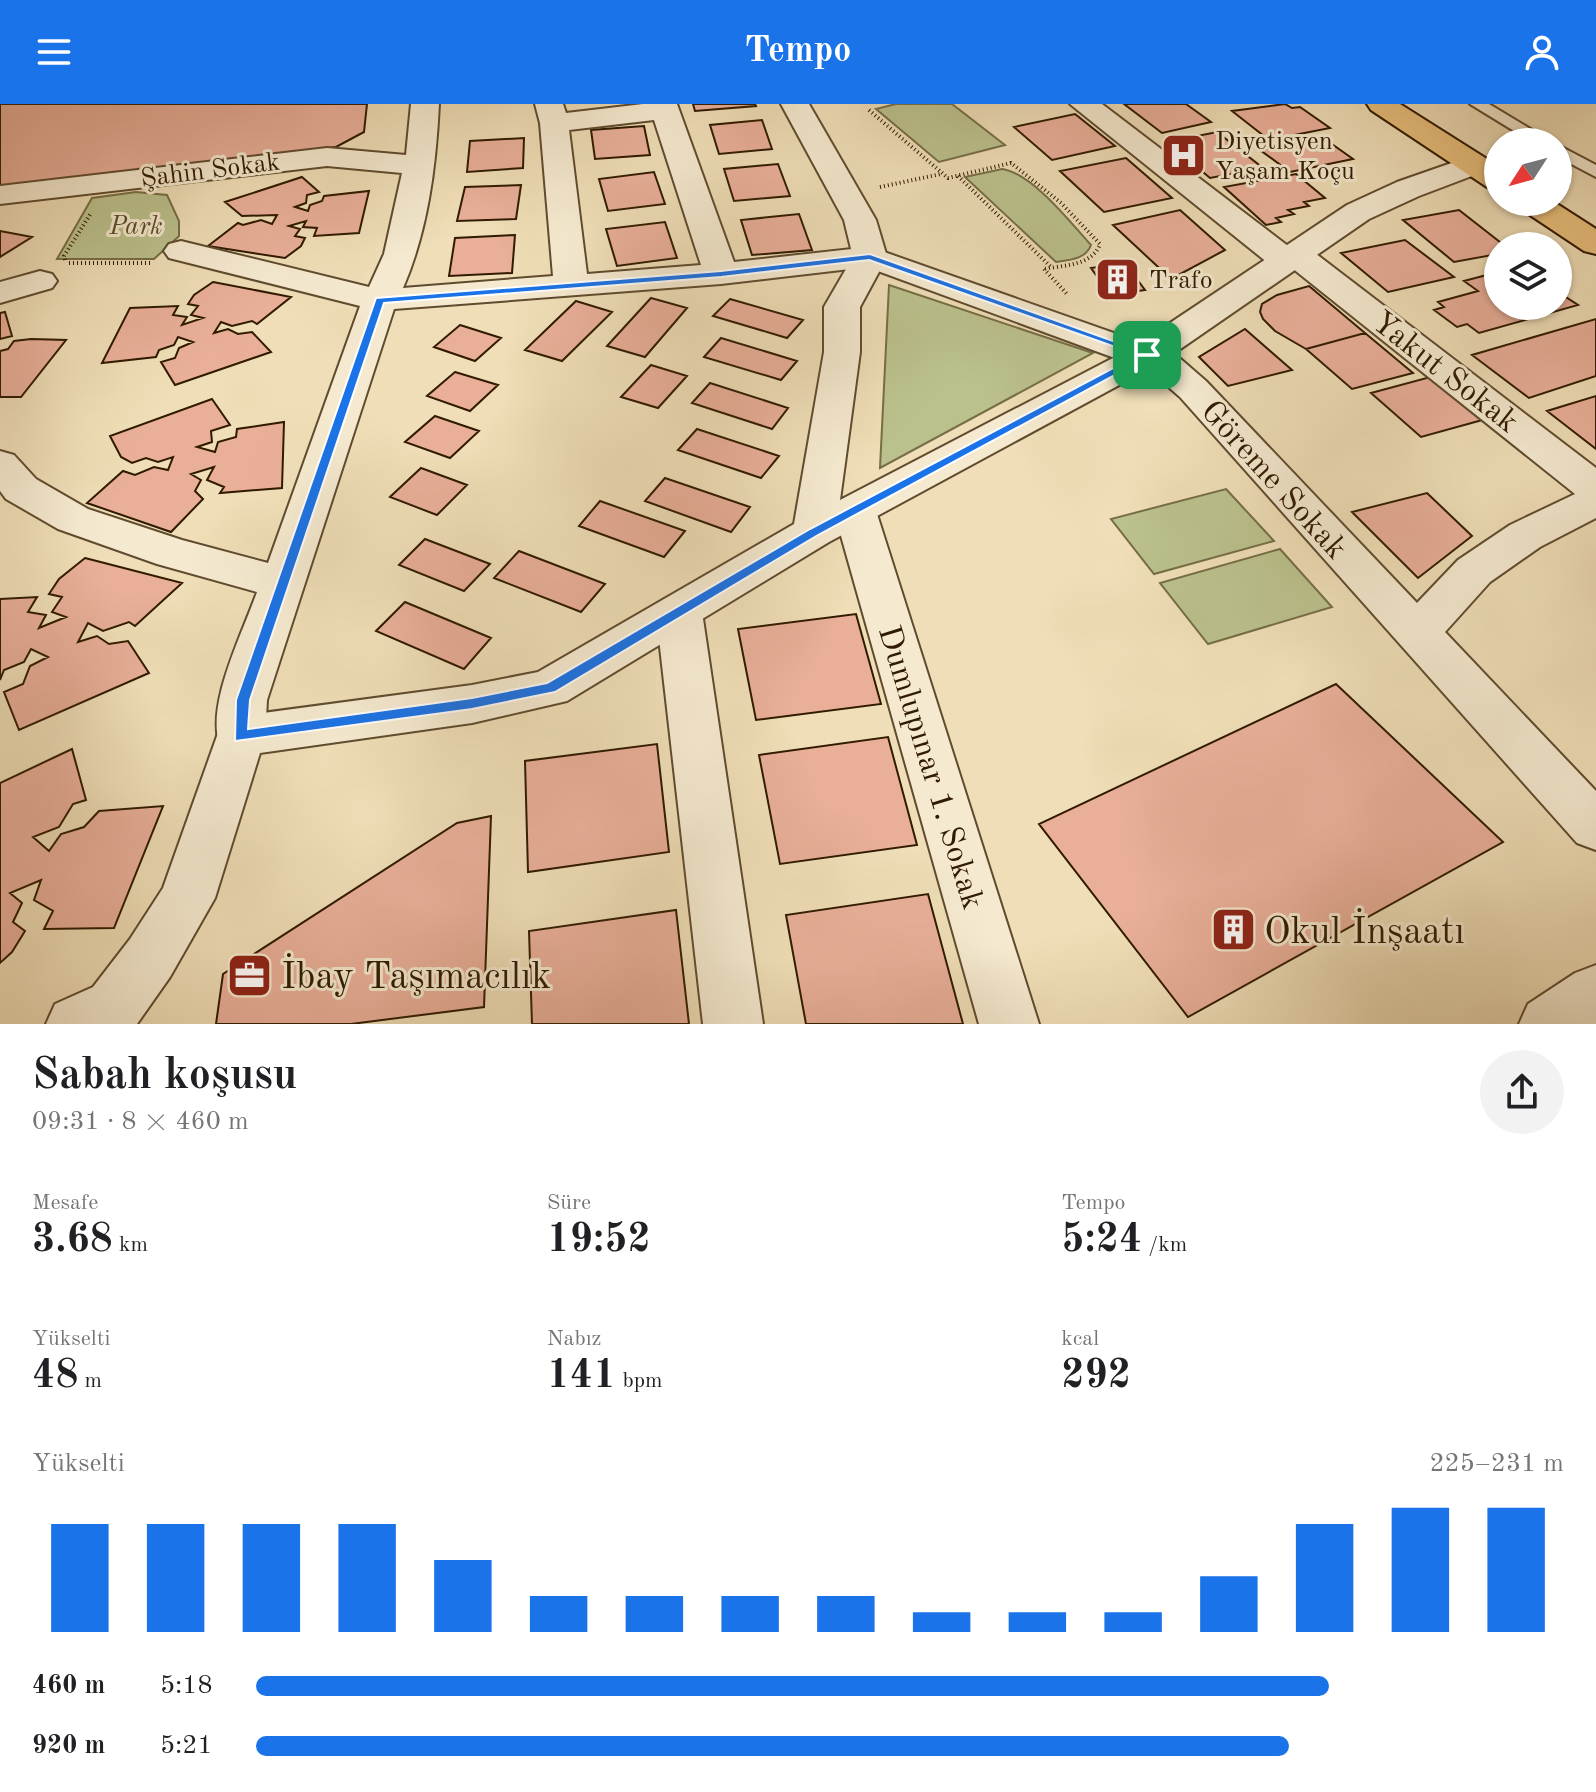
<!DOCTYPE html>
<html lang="tr">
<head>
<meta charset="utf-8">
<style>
	body { margin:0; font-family:"Old Standard TT",serif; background:#f2f2f2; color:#202124; height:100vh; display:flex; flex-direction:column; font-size:30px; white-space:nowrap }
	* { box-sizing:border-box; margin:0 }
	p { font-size:26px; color:#757577 }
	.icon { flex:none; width:44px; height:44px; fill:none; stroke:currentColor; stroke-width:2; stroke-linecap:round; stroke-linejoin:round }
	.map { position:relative; height:920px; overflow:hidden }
	.details { display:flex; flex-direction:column; background:#fff; flex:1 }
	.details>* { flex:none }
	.needle { width:52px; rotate:234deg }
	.tools { position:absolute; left:1484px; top:24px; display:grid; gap:16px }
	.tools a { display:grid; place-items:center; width:88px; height:88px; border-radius:50%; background:#fff; box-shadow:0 2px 6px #0004; font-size:40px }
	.pin { position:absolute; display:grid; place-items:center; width:68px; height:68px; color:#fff; margin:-34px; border-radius:16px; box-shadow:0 4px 12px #0006 }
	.round { display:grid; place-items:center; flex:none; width:84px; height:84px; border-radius:42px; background:#f2f2f2 }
	.summary { display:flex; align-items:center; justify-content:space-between; height:136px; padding:0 32px }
	h1 { font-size:44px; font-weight:600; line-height:60px }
	.stats { display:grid; grid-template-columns:repeat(3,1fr); gap:12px; height:136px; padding:8px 32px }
	.stats div { display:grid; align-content:center }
	.stats b { font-size:40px; font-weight:600 }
	.stats small { font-size:22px; font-weight:400 }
	.stats p { font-size:22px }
	.chart { height:224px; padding:16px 32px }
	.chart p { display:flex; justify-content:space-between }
	.chart svg { width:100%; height:144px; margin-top:8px; stroke:#1a73e8; stroke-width:6 }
	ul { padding:0 32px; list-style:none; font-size:26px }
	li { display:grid; grid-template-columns:128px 96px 1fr; align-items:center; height:60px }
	li i { height:20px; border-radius:10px; background:#1a73e8 }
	header { display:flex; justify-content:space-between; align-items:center; height:104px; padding:0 32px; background:#1a73e8; color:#fff; font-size:36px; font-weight:600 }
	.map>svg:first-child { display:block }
	.green { fill:#bbc18d; stroke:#766e46; stroke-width:2 }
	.building { fill:#e9af99; stroke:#301a00; stroke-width:2 }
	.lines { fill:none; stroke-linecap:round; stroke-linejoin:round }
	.service-casing { stroke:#604b2e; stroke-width:4 }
	.minor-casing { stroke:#604b2e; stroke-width:4 }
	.tertiary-casing { stroke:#604b2e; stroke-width:4 }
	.primary-casing { stroke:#301a00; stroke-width:4 }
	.path { stroke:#301a00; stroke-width:4; stroke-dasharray:1 3; stroke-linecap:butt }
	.service { fill:#f5ead0; fill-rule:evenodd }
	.minor { fill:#f5ead0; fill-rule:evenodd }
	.tertiary { fill:#f5ead0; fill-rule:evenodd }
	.primary { fill:#e8bf7c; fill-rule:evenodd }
	.route { fill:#1a73e8; stroke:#fff; stroke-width:2; fill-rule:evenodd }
	.labels { text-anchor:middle; stroke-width:6; stroke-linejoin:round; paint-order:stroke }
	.far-poi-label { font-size:26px; fill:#301a00; stroke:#f5ead0; text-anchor:start }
	.far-street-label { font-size:26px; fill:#301a00; stroke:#f5ead0 }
	.far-park-label { font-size:26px; font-style:italic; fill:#5a4c2a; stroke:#f5ead0 }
	.street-label { font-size:32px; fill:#301a00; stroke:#f5ead0 }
	.near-poi-label { font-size:38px; fill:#301a00; stroke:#f5ead0; text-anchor:start }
</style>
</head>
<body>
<header><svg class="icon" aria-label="menu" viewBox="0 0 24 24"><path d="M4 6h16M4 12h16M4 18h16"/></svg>Tempo<svg class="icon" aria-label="person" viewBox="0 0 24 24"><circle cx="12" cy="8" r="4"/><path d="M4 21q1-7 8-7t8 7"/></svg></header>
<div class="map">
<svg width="1596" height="920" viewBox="0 0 1596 920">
	<rect width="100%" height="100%" fill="#efdeb7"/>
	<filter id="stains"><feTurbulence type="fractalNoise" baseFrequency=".0025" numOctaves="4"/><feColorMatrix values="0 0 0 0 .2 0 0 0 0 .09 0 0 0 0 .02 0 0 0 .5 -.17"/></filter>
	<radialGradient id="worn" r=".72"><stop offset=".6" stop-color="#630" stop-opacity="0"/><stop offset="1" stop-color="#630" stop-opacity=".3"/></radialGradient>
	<!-- green -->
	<path class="green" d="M896 0H952L1005 41 939 58 876 5Z
		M1002 65C1032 69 1071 119 1091 141 1086 155 1070 156 1056 158L965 73Z
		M136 88 167 91 179 117V132L154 155H57L92 94Z
		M889 181 1093 249 880 364Z
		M1226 385 1274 437 1154 470 1111 415Z
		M1280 445 1332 503 1208 540 1160 479Z"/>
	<!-- building -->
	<path class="building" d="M0 0H367L364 28 336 43 0 85Z
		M693 0H755L756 2 695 7Z
		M1124 0H1186L1211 18 1162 29Z
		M1285 0 1292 4 1300 3 1330 24 1269 36 1232 7Z
		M1075 10 1115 42 1052 56 1014 23Z
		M762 16 772 45 719 50 710 21Z
		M644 22 650 51 595 55 591 26Z
		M1217 28 1263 64 1210 74 1167 38Z
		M1322 33 1353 55 1290 68 1260 46Z
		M524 34 523 64 467 68 470 37Z
		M1126 54 1172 94 1104 108 1060 67Z
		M778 60 790 92 734 97 724 65Z
		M654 68 665 100 608 107 599 75Z
		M1296 70 1325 94 1304 98 1309 102 1288 106 1294 110 1276 114 1281 118 1266 121 1224 83Z
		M302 73 319 88 307 91 306 99 295 103 308 107 310 101 322 97 324 92 369 87 359 129 314 132 317 124 303 123 306 117 289 122 300 125 295 132 305 134 301 142 285 154 208 142 238 119 243 121 261 116 272 120 277 111 242 112 225 98Z
		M521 81 516 115 457 117 465 83Z
		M1180 106 1225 146 1171 175 1113 121Z
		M1459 106 1505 142H1498V150L1454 158 1403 116Z
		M799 110 812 146 752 151 741 116Z
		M665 118 677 154 617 162 606 125Z
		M0 127 32 133 0 153Z
		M515 131 512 169 449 172 455 134Z
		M1405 136 1454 173 1388 188 1341 149Z
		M1125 159 1145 186 1110 191 1091 164Z
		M1498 168V202H1558V188L1578 201 1479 229 1467 220 1457 223 1434 206 1444 203 1438 198 1478 187 1464 177Z
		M213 178 291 193 257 220 252 217 232 222 221 218 214 229 228 225 238 230 252 228 271 248 175 281 161 258 175 254 179 244 193 238 178 233 174 241 159 246 156 253 102 259 130 204 178 202 173 211 187 213 182 221 203 214 191 211 198 202 188 200 194 191Z
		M1309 182 1365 229 1306 245 1275 227 1263 215 1260 208 1262 200 1277 191Z
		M651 194 687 204 645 253 607 242Z
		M730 195 803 216 787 234 713 212Z
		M576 197 612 208 562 257 525 246Z
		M5 208 12 232 0 235V209Z
		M1596 215V272L1529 294 1472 251Z
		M460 221 501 234 475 257 434 243Z
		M1245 225 1292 266 1228 282 1199 253Z
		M1365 229 1413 269 1352 285 1306 245Z
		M721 234 797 257 781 276 704 253Z
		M31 235 66 236 21 293H0V247L8 245 14 237Z
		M651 261 687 272 658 304 621 293Z
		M455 268 498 281 470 307 427 292Z
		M1434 272 1486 315 1421 333 1371 289Z
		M710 279 788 304 772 325 692 299Z
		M1596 292V345L1547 307Z
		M212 295 230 321 211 327 212 338 197 343 215 348 218 338 236 333 237 325 284 318 282 384 220 389 224 383 207 376 214 363 191 370 201 376 195 387 203 395 171 428 87 399 123 367 135 371 154 363 168 366 173 353 158 358 146 354 132 359 121 353 110 332Z
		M435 312 479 327 450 354 405 338Z
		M697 325 779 352 761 374 678 346Z
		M421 364 467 381 437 411 390 393Z
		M665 374 750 403 731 428 645 397Z
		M1427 389 1472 432 1418 474 1352 408Z
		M600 397 685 427 664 453 579 422Z
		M425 435 490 460 464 487 399 461Z
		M519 447 605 480 581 508 494 474Z
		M85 454 182 479 135 522 129 518 103 527 88 519 78 538 97 532 109 540 128 537 149 569 19 626 4 588 23 580 30 562 48 553 31 545 24 558 4 566 0 576V495L37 493 28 508 46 511 39 524 66 513 52 508 62 493 49 490 59 475Z
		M405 498 491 534 464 565 376 527Z
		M856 510 881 600 756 616 738 525Z
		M1336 580 1503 738 1188 913 1039 720Z
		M888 633 917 741 780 760 759 651Z
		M657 640 669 748 528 768 525 657Z
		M72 645 86 696 73 700 59 723 33 733 49 747 61 730 84 723 99 707 163 702 114 824 44 825 53 807 34 796 41 776 10 789 22 799 13 818 25 827 12 848 0 859V679Z
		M491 712 484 903 351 920H216L223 870 457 719Z
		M928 790 963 920H806L786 811Z
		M676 806 689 920H532L529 827Z"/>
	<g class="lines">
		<defs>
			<path id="service" d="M1470 0H1489L1552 38H1532Z
				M1558 41 1596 61V73L1558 53Z"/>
			<path id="minor" d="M411 0H439C436 62 428 126 403 184L553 172 540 19 535 0H563L566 9 643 0H677L734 158 870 143 1176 251 1206 277 1417 499 1458 456 1510 421 1575 390 1292 164 1273 163 1070 0H1102L1288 142 1307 143 1596 364V414L1540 443 1490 478 1445 528 1596 687V746L1577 739 1180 293 1150 267 867 163 721 180 394 205 267 596 265 632 258 646 240 652 222 646C202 607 243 529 257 488L157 460 58 425 6 395 0 387V347L14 351 36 375 88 405 182 436 268 459 360 202 169 154 164 147 169 140 181 137 369 183 384 150 402 69 327 62 0 100V82L327 44 406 51ZM654 16 701 161 587 170 569 26Z
				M40 167 52 170 57 177 52 184 0 199V178Z
				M855 393 870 397 876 407 1039 920H979L834 407 840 397Z
				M679 491 695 496 702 508 763 920H703L656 508 663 496Z
				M1596 861V920H1519L1528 900 1575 869Z"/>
			<path id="tertiary" d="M781 0H809L876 116 887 153 860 203V248L840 396 1134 243 1347 101 1397 78 1463 55 1474 52 1485 55 1489 61 1485 67 1419 92 1369 115 1160 259 829 438 567 597 472 619 260 649 215 794 170 873 137 920H46L55 900 93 883 130 835 163 784 222 618 240 612 472 581 538 568 794 420 824 248V203L853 153 844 116Z"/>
			<path id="primary" d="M1367 0H1400L1498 62V85L1487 83 1371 6Z
				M1516 98H1554L1596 125V150L1584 147 1521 105Z"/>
		</defs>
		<!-- service casing -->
		<use href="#service" class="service-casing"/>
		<!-- minor casing -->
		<use href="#minor" class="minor-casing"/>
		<!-- tertiary casing -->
		<use href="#tertiary" class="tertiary-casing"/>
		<!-- primary casing -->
		<use href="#primary" class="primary-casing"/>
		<!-- path -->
		<path class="path" d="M869 6 948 74 1011 59 1061 99 1100 140C1092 162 1064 161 1044 165
			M958 72 1051 163
			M880 83 941 70
			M65 156 64 152 91 109
			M69 159H151
			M1044 165 1067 190"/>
		<!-- service -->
		<use href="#service" class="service"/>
		<!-- minor -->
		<use href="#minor" class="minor"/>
		<!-- tertiary -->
		<use href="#tertiary" class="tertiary"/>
		<!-- primary -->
		<use href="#primary" class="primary"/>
	</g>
	<!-- route -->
	<path class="route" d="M870 150 1152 251 818 431 555 588 472 605 235 637 236 596 376 194 721 167ZM869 156 1138 251 810 425 547 579 472 594 248 625 250 596 384 199 721 173Z"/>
	<!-- icons -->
	<defs>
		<symbol id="hospital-square" viewBox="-11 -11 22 22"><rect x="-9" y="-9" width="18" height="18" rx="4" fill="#8f2418" stroke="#f5ead0"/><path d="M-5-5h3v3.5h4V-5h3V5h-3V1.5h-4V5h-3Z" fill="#fff"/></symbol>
		<symbol id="building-square" viewBox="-11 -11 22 22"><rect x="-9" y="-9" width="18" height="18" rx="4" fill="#8f2418" stroke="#f5ead0"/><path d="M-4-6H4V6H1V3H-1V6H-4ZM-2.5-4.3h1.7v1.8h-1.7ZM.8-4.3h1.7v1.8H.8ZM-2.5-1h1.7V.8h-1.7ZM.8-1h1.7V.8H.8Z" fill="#fff"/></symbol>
		<symbol id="office-square" viewBox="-11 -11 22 22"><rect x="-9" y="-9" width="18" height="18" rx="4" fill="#8f2418" stroke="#f5ead0"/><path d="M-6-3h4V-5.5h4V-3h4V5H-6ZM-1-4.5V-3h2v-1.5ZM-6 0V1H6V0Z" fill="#fff"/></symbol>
	</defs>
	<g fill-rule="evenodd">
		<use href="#hospital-square" x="1158" y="26" width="51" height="51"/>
		<use href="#building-square" x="1092" y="150" width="51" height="51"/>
		<use href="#building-square" x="1208" y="800" width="51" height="51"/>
		<use href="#office-square" x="224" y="846" width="51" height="51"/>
	</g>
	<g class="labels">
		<!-- far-poi labels -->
		<g class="far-poi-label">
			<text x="1215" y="45">Diyetisyen<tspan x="1215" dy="30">Yaşam Koçu</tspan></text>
			<text x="1149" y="184">Trafo</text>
		</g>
		<!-- far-street labels -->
		<g class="far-street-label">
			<text transform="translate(210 65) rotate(-7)" y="9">Şahin Sokak</text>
		</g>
		<!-- far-park labels -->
		<g class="far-park-label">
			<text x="136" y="130">Park</text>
		</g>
		<!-- street labels -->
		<g class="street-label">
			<text transform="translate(1446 267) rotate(38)" y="11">Yakut Sokak</text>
			<text transform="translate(1275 375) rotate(48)" y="11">Göreme Sokak</text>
			<text transform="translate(932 663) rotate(73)" y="11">Dumlupınar 1. Sokak</text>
		</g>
		<!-- near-poi labels -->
		<g class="near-poi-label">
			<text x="1264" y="839">Okul İnşaatı</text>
			<text x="281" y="884">İbay Taşımacılık</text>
		</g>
	</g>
	<rect width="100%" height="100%" filter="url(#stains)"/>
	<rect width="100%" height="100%" fill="url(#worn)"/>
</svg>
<div class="tools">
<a><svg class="needle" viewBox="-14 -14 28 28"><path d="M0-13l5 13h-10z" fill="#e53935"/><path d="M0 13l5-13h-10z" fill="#757577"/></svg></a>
<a><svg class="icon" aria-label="layers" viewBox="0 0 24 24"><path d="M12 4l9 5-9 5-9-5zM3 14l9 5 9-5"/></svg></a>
</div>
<div class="pin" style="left:1147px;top:251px;background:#1e9e55"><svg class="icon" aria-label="arrive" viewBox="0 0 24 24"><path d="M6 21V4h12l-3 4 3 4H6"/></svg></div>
</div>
<section class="details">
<div class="summary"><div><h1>Sabah koşusu</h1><p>09:31 · 8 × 460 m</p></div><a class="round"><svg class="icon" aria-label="share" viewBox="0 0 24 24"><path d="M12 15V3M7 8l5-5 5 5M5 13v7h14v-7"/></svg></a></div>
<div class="stats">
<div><p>Mesafe</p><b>3.68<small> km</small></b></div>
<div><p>Süre</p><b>19:52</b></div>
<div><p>Tempo</p><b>5:24<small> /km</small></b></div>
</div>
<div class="stats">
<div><p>Yükselti</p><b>48<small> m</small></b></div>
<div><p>Nabız</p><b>141<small> bpm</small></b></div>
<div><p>kcal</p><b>292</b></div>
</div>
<div class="chart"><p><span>Yükselti</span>225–231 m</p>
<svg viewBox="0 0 160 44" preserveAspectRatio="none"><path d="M5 44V11M15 44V11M25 44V11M35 44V11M45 44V22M55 44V33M65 44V33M75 44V33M85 44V33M95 44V38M105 44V38M115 44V38M125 44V27M135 44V11M145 44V6M155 44V6"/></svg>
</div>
<ul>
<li><b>460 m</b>5:18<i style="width:82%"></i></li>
<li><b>920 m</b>5:21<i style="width:79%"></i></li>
</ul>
</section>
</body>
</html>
